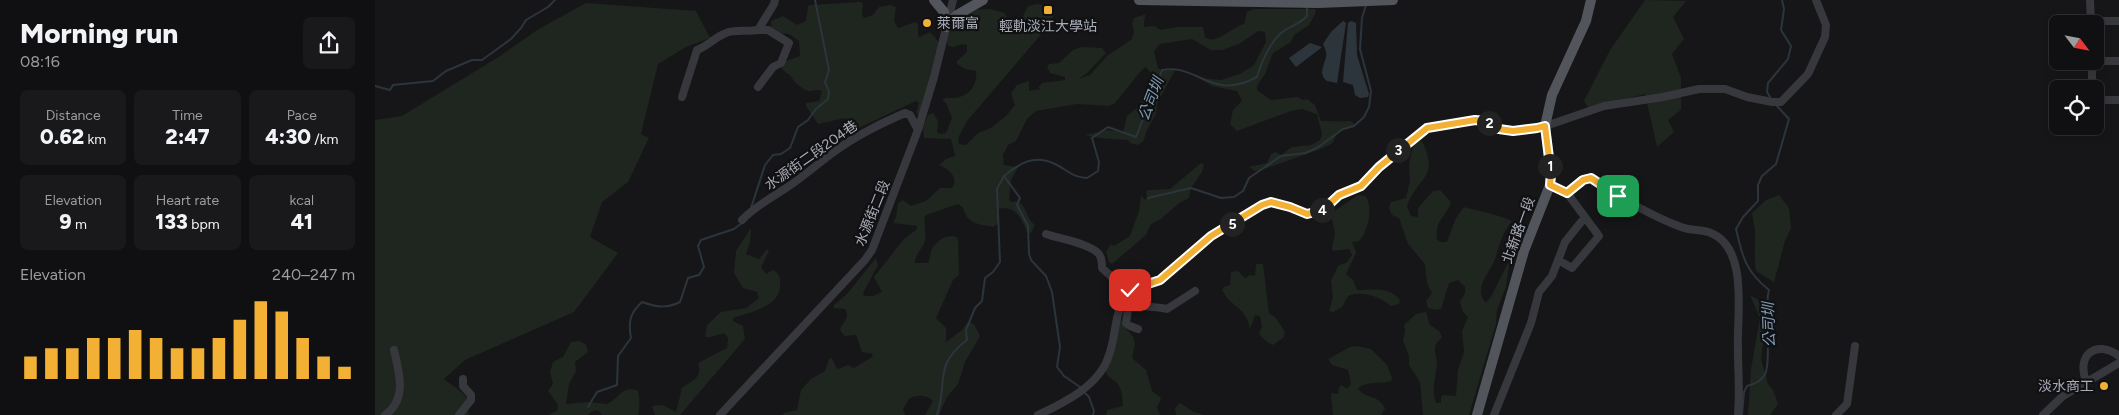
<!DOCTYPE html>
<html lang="en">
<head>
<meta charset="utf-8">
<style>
	body { margin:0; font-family:Figtree,"Noto Sans TC",sans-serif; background:#19191b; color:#f1f3f6; height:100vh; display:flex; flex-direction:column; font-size:19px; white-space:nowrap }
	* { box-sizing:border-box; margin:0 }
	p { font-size:16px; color:#9c9d9f }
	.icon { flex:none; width:28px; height:28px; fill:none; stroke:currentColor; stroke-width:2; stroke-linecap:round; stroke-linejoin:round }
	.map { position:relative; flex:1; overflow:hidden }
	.panel { display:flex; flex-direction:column; background:#101012; width:375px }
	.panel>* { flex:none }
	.needle { width:32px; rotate:122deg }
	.tools { position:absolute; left:1674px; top:15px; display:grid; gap:10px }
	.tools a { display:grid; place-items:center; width:55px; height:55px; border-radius:8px; background:#101012; box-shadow:0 2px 8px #0003,0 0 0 1px #303032; font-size:25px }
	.pin { position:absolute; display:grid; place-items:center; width:42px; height:42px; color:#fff; margin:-21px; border-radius:10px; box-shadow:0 2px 8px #0006 }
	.km { position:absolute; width:25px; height:25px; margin:-12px; border-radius:50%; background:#222; color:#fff; font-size:14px; line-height:25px; text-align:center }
	.round { display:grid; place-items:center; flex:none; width:52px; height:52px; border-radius:8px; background:#19191b }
	.overview { display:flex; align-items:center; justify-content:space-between; height:85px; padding:0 20px }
	h1 { font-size:28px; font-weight:800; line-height:38px }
	.stats { display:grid; grid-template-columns:repeat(3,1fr); gap:8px; height:85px; padding:5px 20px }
	.stats div { display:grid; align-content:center; border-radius:8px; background:#19191b; text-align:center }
	.stats b { font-size:21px; font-weight:800 }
	.stats small { font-size:14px; font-weight:400 }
	.stats p { font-size:14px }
	.chart { height:140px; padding:10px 20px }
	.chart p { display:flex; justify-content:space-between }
	.chart svg { width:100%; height:90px; margin-top:5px; stroke:#f2b134; stroke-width:6 }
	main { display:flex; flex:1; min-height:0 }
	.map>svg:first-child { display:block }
	.green { fill:#1e261f }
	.water { fill:#2c353c }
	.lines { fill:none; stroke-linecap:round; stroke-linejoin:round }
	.stream { stroke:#2c353c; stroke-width:2 }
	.minor { stroke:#37383d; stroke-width:8 }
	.major { stroke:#53555c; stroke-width:10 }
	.route-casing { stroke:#fff; stroke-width:10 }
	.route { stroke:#f2b134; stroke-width:6 }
	.poi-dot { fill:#f2b134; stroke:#111113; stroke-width:2 }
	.labels { text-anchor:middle; stroke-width:4.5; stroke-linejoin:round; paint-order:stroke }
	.poi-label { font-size:14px; fill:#a8adb8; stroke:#111113; text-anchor:start }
	.street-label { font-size:14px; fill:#a8adb8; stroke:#111113 }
	.water-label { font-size:15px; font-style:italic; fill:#7f9bb3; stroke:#111113 }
</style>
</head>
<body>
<main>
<section class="panel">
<div class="overview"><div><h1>Morning run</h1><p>08:16</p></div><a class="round"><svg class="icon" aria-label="share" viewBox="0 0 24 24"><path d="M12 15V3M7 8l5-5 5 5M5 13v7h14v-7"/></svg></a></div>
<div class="stats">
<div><p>Distance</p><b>0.62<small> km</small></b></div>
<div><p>Time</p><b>2:47</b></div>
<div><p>Pace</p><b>4:30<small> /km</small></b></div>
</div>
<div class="stats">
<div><p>Elevation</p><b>9<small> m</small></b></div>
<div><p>Heart rate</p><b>133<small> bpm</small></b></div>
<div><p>kcal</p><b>41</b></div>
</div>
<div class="chart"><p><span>Elevation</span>240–247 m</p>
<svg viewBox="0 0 160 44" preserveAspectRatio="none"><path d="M5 44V33M15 44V29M25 44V29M35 44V24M45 44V24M55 44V20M65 44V24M75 44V29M85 44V29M95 44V24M105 44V15M115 44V6M125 44V11M135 44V24M145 44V33M155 44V38"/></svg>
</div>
</section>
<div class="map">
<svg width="1744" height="415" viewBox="0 0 1744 415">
	<rect width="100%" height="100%" fill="#161618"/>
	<!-- green -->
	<path class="green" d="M1270 0 1311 1 1298 17 1309 39 1297 54 1306 78V110L1293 120 1299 132 1282 147 1270 94 1213 108 1209 101 1235 50Z
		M485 2 488 3 487 15 489 18 498 15 504 7 515 5 521 7 519 21 523 28 540 22 543 24V36L545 37 555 32 563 41 565 52 544 115 541 113 544 103 541 101 475 132 468 130 472 121 470 118 443 124 431 106V103L444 101 447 91C441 89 440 91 434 91 427 90 418 81 415 75 409 72 406 69 406 63L425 56 424 41 414 34 397 32 396 21 408 16 422 25 431 21 433 7 435 5Z
		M211 3 321 11 335 38 311 47 283 64 266 134 274 138 253 182 227 202 215 237 243 253 199 312 90 360 69 379C79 387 90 392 96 405L93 411 94 415H0V120L27 116 125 56 162 30Z
		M662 4 668 5 677 11 678 17 675 24 592 121 583 138 584 144 591 145 603 133 616 128 631 116 640 105 636 93 642 85 654 81V91L666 89 663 88 667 83 690 80V77L675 73 672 67 674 64 684 63 698 50 707 47 727 48 731 53 712 73 703 79 715 75 732 56 757 39 759 32 757 24 759 18 771 14 769 21V27L779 26 786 30 802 27H828L830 37C840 46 857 27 869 24L872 12 878 9H940L941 12 934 25 919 35 916 42 898 53 890 74 882 86V90L896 100 922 97 928 100 932 99 940 105 946 121C957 121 965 122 976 121L980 125C975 130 967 129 962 134 960 136 960 141 956 144 951 148 885 171 880 171L874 167 892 163 896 154 900 152 906 155 917 147 936 145 945 140 947 134 942 114 927 109 916 111 862 131 855 124 858 110 867 101 862 91 837 86 824 78 846 80 865 74 879 65 891 42 890 32 883 31 864 44 847 50H836L817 39 785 44 779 51 783 68 788 71 800 70 782 104 781 114 772 130 768 142 762 145 755 143 753 140C741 139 722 139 710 135L732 130 748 132 752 116 763 107 769 93 778 85 779 78 771 67 765 72 740 103 734 106 702 104 661 111 652 119 641 141 633 145 628 155 629 165 643 167 636 180 634 199 636 202 643 201C653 208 651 219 660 225L656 233 652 232C646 218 641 205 623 209L624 223 618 227C608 224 600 226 592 217 589 212 589 207 583 204L551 215 549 218C550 225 551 232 550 240 549 248 540 253 540 263H553C555 259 555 255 556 251 561 241 573 232 583 238L584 275 578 280 561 318 571 328V342L587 330 593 322 599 324 605 336 590 362 583 384 572 397 564 415H550L558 401C551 394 541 395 534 399L528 409 530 415H408L409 413 422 410 426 390 436 379 450 371 454 359 457 358 461 367 463 369 473 365 479 368 497 357 498 354 487 352 481 335 469 336 465 330C467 322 476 319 470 309L459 308V305L472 294 501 258 503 265 488 293 489 296H498L507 292 499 277 529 239 542 229V226L518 223 521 217 523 203 528 200 536 206 551 201 565 188H577C584 177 574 169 564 165L571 159 580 156 576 139 549 138 548 127 553 115 558 113 563 121 562 132 565 134 571 133 577 118 572 105 567 99C572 97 574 98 579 98 594 97 603 85 601 71L590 69 582 64V61L592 52V45L588 44 578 47 573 46 571 33 593 10 615 9 630 13 632 20 647 18 653 6Z
		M1047 141C1065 178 1043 176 1032 206L1036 216 1043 217V208L1058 191 1065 190 1076 202C1071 217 1060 220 1062 239L1065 242H1072L1081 218 1089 207C1107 212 1121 214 1137 221 1128 232 1125 243 1121 256 1118 270 1096 288 1111 303L1117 295 1135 259 1131 287 1122 310 1121 324 1094 415H1048L1045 382 1034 365V356L1028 341 1030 331 1029 325 1041 314 1051 312 1055 325 1064 331 1067 337C1064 340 1061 343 1060 347 1059 352 1062 358 1062 363 1061 378 1056 389 1061 403H1066V397L1068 395 1081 396 1083 370 1089 352 1087 331 1093 317 1088 312 1085 302 1090 293V287L1083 280 1074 283 1066 309 1060 310 1053 308 1051 301 1057 293 1052 283 1050 264 1033 244 1024 218 1017 215 1014 208 1016 202 1031 198 1035 181 1034 164 1039 143Z
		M826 163 829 164 827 172 816 188 814 198 804 203 786 219 776 224 771 235 737 264 734 262 731 252 736 244 739 246 755 236 764 211 766 195 770 200 772 198 771 191 774 190 795 189Z
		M983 195 990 196C999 206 993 232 984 241L977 242 981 253 971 274 978 280 982 290C997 290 1015 286 1025 300L1024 304 1016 306C1005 297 987 290 973 296L967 307 958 312 954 311 958 298 956 281 963 266 972 262 977 255 974 249 958 251 957 248 960 233 956 215C961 209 976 200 983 195Z
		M1404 195 1414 208 1416 228 1410 241 1399 282 1381 271C1379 258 1380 247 1380 234 1380 227 1378 220 1377 213L1391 200Z
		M376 228 375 242 371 254 384 259 392 249 394 251 386 267 391 274 398 270C404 273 405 277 405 283 407 307 375 312 358 318V321L368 326 370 339 305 415H280L277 406 288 405 301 412 307 388C317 380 328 378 323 363L352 348 353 338 349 333 336 337H330L332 325 346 312 371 308 384 298 382 292 368 288 359 273 361 251Z
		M881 264H888L894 313 900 317 910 332 909 337 898 345 892 342 884 334 887 326 885 316 880 315 875 329C871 306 857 309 847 290L849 287 855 285 856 272 863 271 870 278 875 275 880 276Z
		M1375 295 1387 302 1391 322 1386 359 1393 384 1398 390 1403 404 1395 415H1373L1376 369 1385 318Z
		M743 313 749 326 758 337 760 344 757 358 771 370 777 391 785 397 786 400 782 407 785 415H731L732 410 748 406C747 398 748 389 741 382 736 378 732 377 730 370Z
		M205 341 211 345 213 352 200 362 201 371 194 384 191 404 213 402 232 404C243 399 248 384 263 391 265 399 265 407 263 415H227L223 410 216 412 213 415H174L183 410 182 403 173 391 178 384 175 372 178 362 188 357 196 342Z
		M983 346 996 349 1012 365 1017 378 1016 381C1005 385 994 380 983 388 989 400 1004 393 1010 409L1006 415H958L956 393 963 394 964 387 967 385 972 389 976 384 973 370 957 365 953 359 975 347Z
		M805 403 819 412 830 415H801L800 408Z"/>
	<!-- water -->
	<path class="water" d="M968 21 971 23 962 83 952 81C943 74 949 66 951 57 952 53 950 48 948 44L956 32Z
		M976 21 981 23 982 55 994 94 993 97 985 98 980 95 978 85 968 82 973 23Z
		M935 43 947 47 946 48 921 67 914 58Z"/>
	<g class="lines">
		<!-- stream -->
		<path class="stream" d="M0 86 15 90 18 85 58 81 71 71 97 60H107L136 39 146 28 151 20 173 7 180 0
			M1395 97 1392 92 1393 83 1413 59 1416 46 1406 30 1409 9 1407 0
			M773 198 816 188 846 198 859 197 868 191 874 178 906 156 930 153 942 148 968 129 979 126 989 117 994 107 996 91 985 49 987 18 991 5
			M376 208 390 165 398 155 406 154 415 148 423 127 433 120 441 109 453 99 454 92 450 82 454 70 440 0
			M705 387 689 376 682 367 685 347 677 292 671 276 656 260 654 254 653 226 642 205 645 198 629 176C645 163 659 154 680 164 693 170 696 177 712 178L723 171 724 162 717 138 733 127 761 137 787 70C823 63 836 102 882 77 885 65 895 43 905 34 913 26 924 25 932 16V7
			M708 391 714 397 719 411 718 415
			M213 407 222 392 242 385 243 356 256 338C253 322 255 313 267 302 281 307 291 309 305 302L313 278 324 275 329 267 323 246 326 240 359 229 367 223
			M562 415C573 383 558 365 592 340L591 330 600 308 607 301 610 278 618 272 625 262 622 189 629 176
			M1367 415 1369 392 1372 386C1396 380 1392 366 1393 347 1394 339 1396 331 1396 324 1395 308 1390 306 1394 290 1371 272 1367 256 1361 229L1368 217 1383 201V185L1387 176 1401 164 1414 119 1402 106"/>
		<!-- minor -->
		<path class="minor" d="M1715 0 1716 24
			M1716 21H1744
			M1717 61V89
			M1720 61H1744
			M383 87 398 67 406 63 414 43 393 30H383
			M307 97 322 50C333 46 340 37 351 33 359 29 372 32 383 30L399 4 400 0
			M1720 100H1744
			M1175 185 1192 193 1224 236 1197 268 1183 260
			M1192 193 1208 179 1216 178C1244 197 1274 215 1306 227 1316 231 1327 229 1336 233 1375 249 1361 319 1363 350 1363 374 1365 391 1363 415
			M367 220C381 205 400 196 417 184 433 173 447 160 463 149 484 134 507 123 530 113L535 115 543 130
			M671 234C685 239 713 243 723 253 727 257 727 263 727 268L750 289V297C761 310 777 305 792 309L820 291
			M754 302 751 323 755 326 763 329
			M1711 381C1701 355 1721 339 1744 356
			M10 415C33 399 24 373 19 350
			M84 415 96 400V395L88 386V379
			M345 415 490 260 497 250 543 130 559 77 578 0
			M663 415C689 403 723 386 733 358 743 332 737 314 755 289L785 280 811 259 836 236 887 205 896 202 915 207 932 215 947 210 965 195 986 186 1003 167 1052 128 1100 120 1112 121 1124 129 1138 131 1162 129 1229 106 1288 97 1324 89H1350L1372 97 1397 102H1406L1433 74 1450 37 1451 25 1441 0
			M1119 415 1156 323 1164 292 1177 276 1190 242 1210 217
			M1461 415 1472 404 1480 346
			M1668 415 1688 396 1744 363"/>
		<!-- major -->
		<path class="major" d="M559 0 569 12 571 27
			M764 0 943 3 1018 0
			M571 27 582 15 608 0
			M1102 415 1149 251 1175 185 1176 174 1170 126 1177 95 1211 21 1216 0"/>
	</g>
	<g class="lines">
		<defs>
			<path id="route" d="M755 290 785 280 836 236 887 205 896 202 915 207 932 214 948 210 964 195 986 186 1004 167 1052 128 1100 120 1112 121 1124 129 1138 131 1162 128 1170 126 1176 174 1175 185 1192 193 1208 180 1216 178 1243 196"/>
		</defs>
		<!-- route casing -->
		<use href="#route" class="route-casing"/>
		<!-- route -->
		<use href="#route" class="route"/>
	</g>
	<!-- markers -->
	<g class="poi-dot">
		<rect x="668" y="5" width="10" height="10" rx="2.5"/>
		<circle cx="552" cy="23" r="5"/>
		<circle cx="1729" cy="386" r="5"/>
	</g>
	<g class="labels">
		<!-- poi labels -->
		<g class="poi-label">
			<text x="562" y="28">萊爾富</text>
			<text x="673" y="31" text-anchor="middle">輕軌淡江大學站</text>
			<text x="1719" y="391" text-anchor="end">淡水商工</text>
		</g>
		<!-- street labels -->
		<g class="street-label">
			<text transform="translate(436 155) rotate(-35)" y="5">水源街二段204巷</text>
			<text transform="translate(497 213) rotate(-68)" y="5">水源街二段</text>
			<text transform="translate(1143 230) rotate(-70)" y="5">北新路一段</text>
		</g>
		<!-- water labels -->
		<g class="water-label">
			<text transform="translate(776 99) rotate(-69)" y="5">公司圳</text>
			<text transform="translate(1394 325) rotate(-92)" y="5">公司圳</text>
		</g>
	</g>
</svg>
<div class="tools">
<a><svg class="needle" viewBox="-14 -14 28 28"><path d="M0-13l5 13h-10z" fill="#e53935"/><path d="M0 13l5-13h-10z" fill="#9c9d9f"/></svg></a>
<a><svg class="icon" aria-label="locate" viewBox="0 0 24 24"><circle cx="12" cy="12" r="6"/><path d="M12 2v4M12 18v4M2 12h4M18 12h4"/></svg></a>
</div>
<div class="pin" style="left:1243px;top:196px;background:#1e9e55"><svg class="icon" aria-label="arrive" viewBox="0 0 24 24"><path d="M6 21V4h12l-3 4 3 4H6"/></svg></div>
<div class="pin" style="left:755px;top:290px;background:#d93025"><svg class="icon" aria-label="check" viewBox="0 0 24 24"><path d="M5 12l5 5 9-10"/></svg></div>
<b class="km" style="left:1175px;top:166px">1</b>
<b class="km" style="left:1114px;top:123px">2</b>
<b class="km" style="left:1023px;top:150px">3</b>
<b class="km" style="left:947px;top:210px">4</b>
<b class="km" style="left:857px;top:224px">5</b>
</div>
</main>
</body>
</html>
